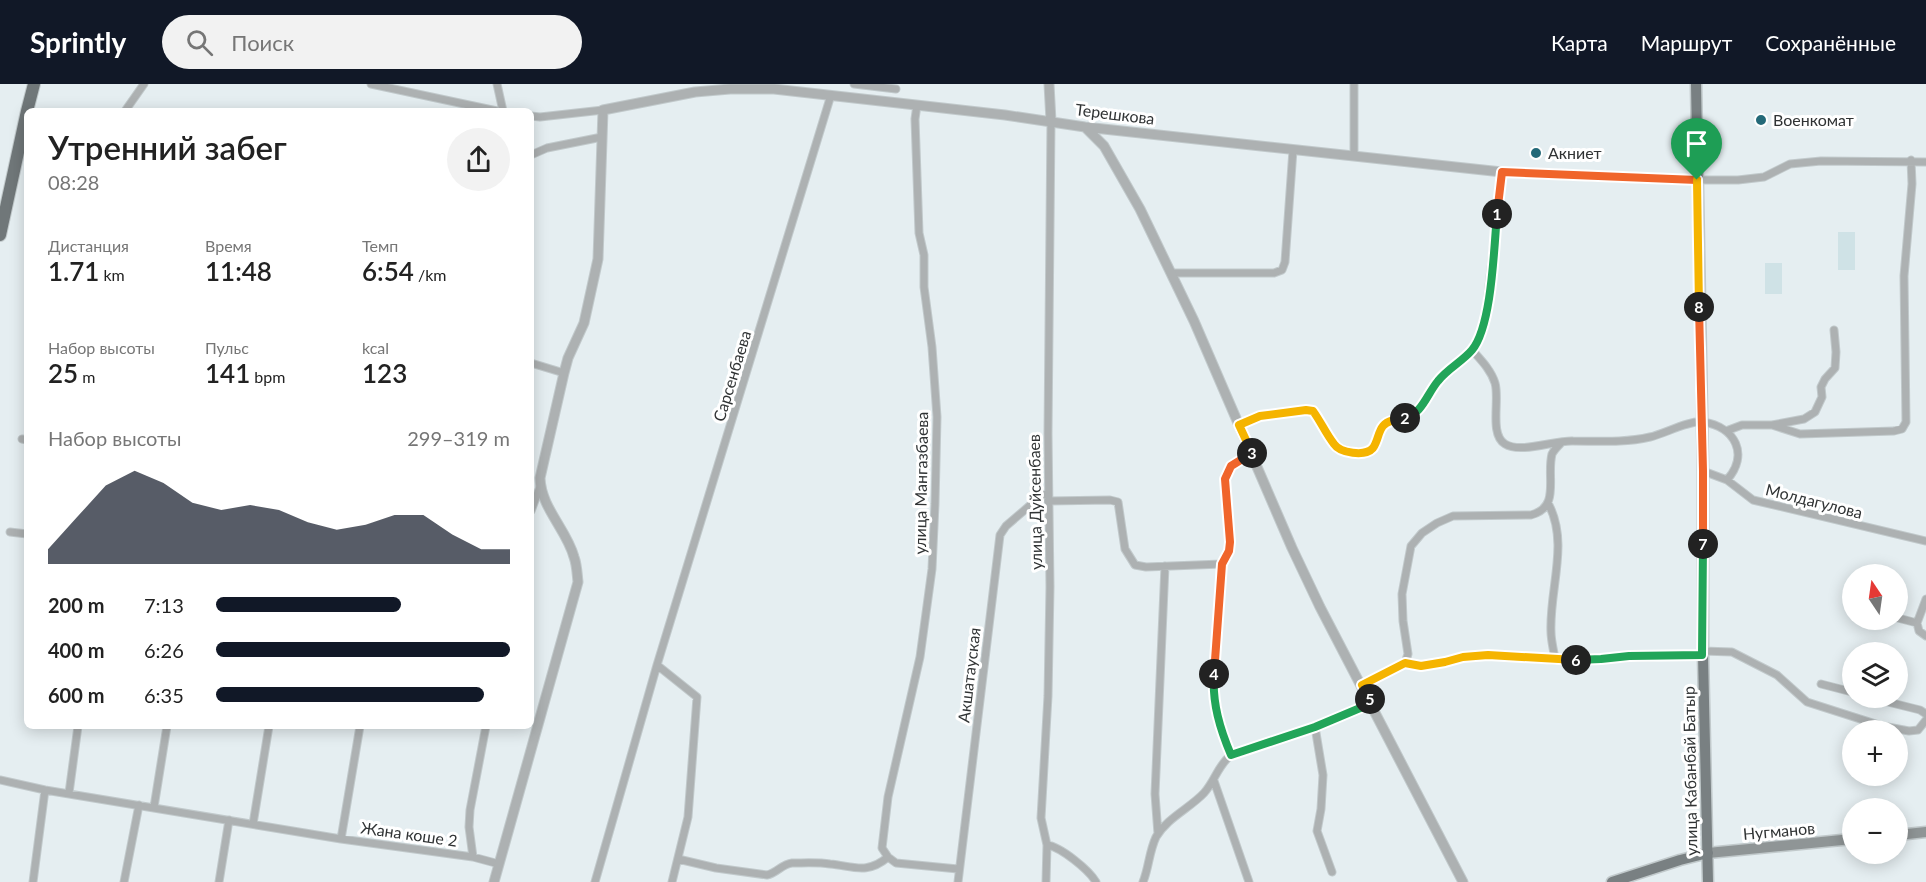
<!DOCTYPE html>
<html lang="ru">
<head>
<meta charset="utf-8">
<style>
	body { margin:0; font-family:Lato,sans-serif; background:#f2f2f2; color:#222; height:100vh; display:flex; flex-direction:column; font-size:22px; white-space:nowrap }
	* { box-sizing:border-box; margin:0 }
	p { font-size:20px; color:#767676 }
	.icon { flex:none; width:33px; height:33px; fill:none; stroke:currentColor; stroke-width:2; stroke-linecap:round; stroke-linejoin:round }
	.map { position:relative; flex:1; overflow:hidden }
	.side { position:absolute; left:24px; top:24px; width:510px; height:621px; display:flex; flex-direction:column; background:#fff; border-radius:9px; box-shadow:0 3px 15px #0003 }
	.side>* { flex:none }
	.needle { width:39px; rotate:347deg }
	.buttons { position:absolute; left:1842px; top:480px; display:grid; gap:12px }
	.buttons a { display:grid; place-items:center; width:66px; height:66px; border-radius:50%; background:#fff; box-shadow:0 3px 15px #0003; font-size:30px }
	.pin { position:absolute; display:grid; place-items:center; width:51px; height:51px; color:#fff; margin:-62px -26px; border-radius:50% 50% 50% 0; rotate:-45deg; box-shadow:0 0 6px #0007 }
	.pin .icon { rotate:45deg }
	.km { position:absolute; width:30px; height:30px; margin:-15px; border-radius:50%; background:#222; color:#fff; font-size:16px; line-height:30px; text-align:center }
	.round { display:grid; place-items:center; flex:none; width:63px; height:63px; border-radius:32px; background:#f2f2f2 }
	.overview { display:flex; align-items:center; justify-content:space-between; height:102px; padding:0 24px }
	h1 { font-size:33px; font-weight:600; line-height:45px }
	.figures { display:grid; grid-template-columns:repeat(3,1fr); gap:9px; height:102px; padding:6px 24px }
	.figures div { display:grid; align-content:center }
	.figures b { font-size:26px; font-weight:600 }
	.figures small { font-size:16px; font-weight:400 }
	.figures p { font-size:16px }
	.chart { height:168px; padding:12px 24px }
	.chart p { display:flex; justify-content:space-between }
	.chart svg { width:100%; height:108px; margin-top:6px; fill:#111827; opacity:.7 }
	ul { padding:0 24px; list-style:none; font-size:20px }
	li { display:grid; grid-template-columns:96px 72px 1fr; align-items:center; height:45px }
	li i { height:15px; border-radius:8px; background:#111827 }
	header { display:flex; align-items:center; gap:36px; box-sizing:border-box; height:84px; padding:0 30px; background:#111827; color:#fff }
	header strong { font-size:28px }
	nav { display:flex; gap:33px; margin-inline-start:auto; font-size:21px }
	.search { width:420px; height:54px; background:#f2f2f2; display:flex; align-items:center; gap:15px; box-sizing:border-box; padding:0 21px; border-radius:33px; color:#767676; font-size:22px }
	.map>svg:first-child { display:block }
	.built { fill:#cfe2e6 }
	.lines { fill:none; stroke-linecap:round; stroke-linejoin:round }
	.minor-casing { stroke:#c1c9cb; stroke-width:9 }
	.tertiary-casing { stroke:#c1c9cb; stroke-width:11 }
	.secondary-casing { stroke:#c1c9cb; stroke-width:13 }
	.primary-casing { stroke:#c1c9cb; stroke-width:13 }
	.trunk-casing { stroke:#c1c9cb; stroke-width:14 }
	.minor { stroke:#adb1b2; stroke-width:7 }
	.tertiary { stroke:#adb1b2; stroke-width:9 }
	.secondary { stroke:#8f9596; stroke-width:10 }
	.primary { stroke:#798082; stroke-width:10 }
	.trunk { stroke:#707779; stroke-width:12 }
	.split-1-casing { stroke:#fff; stroke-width:12 }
	.split-2-casing { stroke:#fff; stroke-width:12 }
	.split-3-casing { stroke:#fff; stroke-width:12 }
	.split-4-casing { stroke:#fff; stroke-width:12 }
	.split-5-casing { stroke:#fff; stroke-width:12 }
	.split-6-casing { stroke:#fff; stroke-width:12 }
	.split-7-casing { stroke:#fff; stroke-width:12 }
	.split-8-casing { stroke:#fff; stroke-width:12 }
	.split-9-casing { stroke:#fff; stroke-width:12 }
	.split-1 { stroke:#f0652b; stroke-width:8 }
	.split-2 { stroke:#22a559; stroke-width:8 }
	.split-3 { stroke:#f5b400; stroke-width:8 }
	.split-4 { stroke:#f0652b; stroke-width:8 }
	.split-5 { stroke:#22a559; stroke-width:8 }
	.split-6 { stroke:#f5b400; stroke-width:8 }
	.split-7 { stroke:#22a559; stroke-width:8 }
	.split-8 { stroke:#f0652b; stroke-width:8 }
	.split-9 { stroke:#f5b400; stroke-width:8 }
	.poi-dot { fill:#236978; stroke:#fff; stroke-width:2 }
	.labels { text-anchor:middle; stroke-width:6; stroke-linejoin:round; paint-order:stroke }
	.street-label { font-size:16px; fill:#303334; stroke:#fff }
	.poi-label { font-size:16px; fill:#303334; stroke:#fff; text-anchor:start }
</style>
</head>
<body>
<header>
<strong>Sprintly</strong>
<div class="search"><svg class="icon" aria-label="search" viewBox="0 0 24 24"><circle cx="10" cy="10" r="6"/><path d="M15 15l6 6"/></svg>Поиск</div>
<nav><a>Карта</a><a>Маршрут</a><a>Сохранённые</a></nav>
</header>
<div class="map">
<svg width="1926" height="798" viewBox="0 0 1926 798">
	<rect width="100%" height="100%" fill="#e5eef1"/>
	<!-- built -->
	<path class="built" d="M1838 148H1855V186H1838Z
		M1765 179H1782V210H1765Z"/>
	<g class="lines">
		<defs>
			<path id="minor" d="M371 0 497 27
				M497 0 503 27
				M854 0 896 5
				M1354 0V72
				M125 27 144 0
				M531 32 540 33 603 26
				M531 71 547 64 602 53
				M1697 96H1738L1764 93 1790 80 1821 77 1926 78
				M1171 189H1274L1282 186 1285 178 1293 66
				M1472 266C1481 276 1491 286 1495 299 1500 316 1489 350 1505 360 1521 370 1555 356 1573 357 1599 357 1624 359 1650 353 1664 350 1689 336 1703 338 1736 343 1749 371 1727 396
				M531 279 564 289
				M1239 341 1260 332 1306 325 1313 327C1333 354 1329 370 1368 368L1373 363 1384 341 1393 336 1411 333 1418 327 1439 295 1472 266 1483 246 1486 229 1502 88
				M1772 341 1800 350 1894 347 1902 345 1906 338 1904 192 1912 100 1911 76
				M1726 347 1742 341H1772L1804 335 1815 328 1822 313 1821 303 1825 295 1835 284 1836 268 1834 246
				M22 355 27 356
				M1703 387 1727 396 1753 416 1926 457
				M1048 417 1110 416 1118 418 1125 465 1135 481 1146 483 1222 480
				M1549 421C1569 460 1549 506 1551 548 1551 557 1554 567 1555 576
				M531 427 540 403
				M10 448 27 450
				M1898 534 1917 539 1919 547 1926 552
				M1917 539 1926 515
				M1703 567 1732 568 1777 591 1807 618 1882 642 1909 647 1918 646 1926 636
				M1405 579 1421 582 1445 578 1463 573 1488 571 1555 576 1703 571
				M1821 600 1852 608
				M1362 601 1405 579 1408 570 1403 537 1402 510 1411 462 1422 449 1437 439 1453 432 1531 431C1561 423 1546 393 1552 370 1554 366 1558 362 1561 359
				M1872 614 1920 626 1926 630
				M1315 643 1323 691 1321 725 1317 747 1332 788
				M1231 671 1222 649 1213 603 1222 480 1229 467 1230 458 1225 395 1231 382 1252 370
				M0 696 45 706 341 755 473 773 499 780
				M1214 697 1249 798
				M69 709 78 642
				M154 723 167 642
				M253 740 269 642
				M1158 750 1155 710 1165 482
				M341 755 360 642
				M1047 761C1061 763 1089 786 1096 798
				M473 773 469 743 470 726 486 642
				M888 773 882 764 888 713 920 573 932 485 935 420 937 333 932 263 924 203V171L919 149 915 35 917 21
				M678 775 716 784 767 791C777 789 782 780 792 779 804 779 818 778 830 780 853 782 867 791 888 773L896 779 958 785
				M33 798 45 706
				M124 798 139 721
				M219 798 229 736
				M595 798 657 581
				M672 798 688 733 697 613 657 581 831 11
				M958 798 1000 451 1006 442 1041 412 1048 409
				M1046 798 1047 761 1041 734 1048 612 1050 503 1048 350 1051 37
				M1143 798C1149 783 1149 768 1156 753 1167 734 1190 724 1204 709 1215 697 1218 681 1231 671L1315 643 1372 619"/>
			<path id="tertiary" d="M1049 0 1051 37
				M1085 43 1104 62 1140 125 1194 237 1292 464 1320 523 1463 798
				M494 798 578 498C577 490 577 481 574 473 567 446 541 424 540 394L564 289 568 274 584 239 598 175 603 26 695 8 730 5H774L1005 31 1085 43 1502 88 1697 96"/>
			<path id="secondary" d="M1898 751 1926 748
				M1708 769 1852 755"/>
			<path id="primary" d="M1696 0 1703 387V571L1708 798
				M1612 798 1680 776 1708 769"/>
			<path id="trunk" d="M27 27 34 0
				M0 151 27 27"/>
		</defs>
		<!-- minor casing -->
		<use href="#minor" class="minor-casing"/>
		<!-- tertiary casing -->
		<use href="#tertiary" class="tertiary-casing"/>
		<!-- secondary casing -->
		<use href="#secondary" class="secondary-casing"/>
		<!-- primary casing -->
		<use href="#primary" class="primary-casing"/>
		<!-- trunk casing -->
		<use href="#trunk" class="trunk-casing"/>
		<!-- minor -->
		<use href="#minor" class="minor"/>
		<!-- tertiary -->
		<use href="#tertiary" class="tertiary"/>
		<!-- secondary -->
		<use href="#secondary" class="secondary"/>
		<!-- primary -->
		<use href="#primary" class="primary"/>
		<!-- trunk -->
		<use href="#trunk" class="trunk"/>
	</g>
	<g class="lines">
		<defs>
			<path id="split-1" d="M1497 130 1502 88 1697 96"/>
			<path id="split-2" d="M1405 334C1422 330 1427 310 1438 297 1447 285 1463 277 1472 266 1492 242 1494 163 1497 130"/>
			<path id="split-3" d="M1252 369 1239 341 1260 332 1306 326 1313 327C1321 338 1326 350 1334 360 1340 369 1365 373 1373 364 1378 357 1378 348 1383 342 1388 336 1398 335 1405 334"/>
			<path id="split-4" d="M1214 590 1222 480 1229 467 1230 458 1225 395 1231 382 1252 369"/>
			<path id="split-5" d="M1214 590C1212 619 1220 645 1231 671L1315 643 1372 619 1370 615"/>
			<path id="split-6" d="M1370 615 1362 601 1405 579 1421 582 1445 578 1463 573 1488 571 1576 576"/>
			<path id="split-7" d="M1576 576 1601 575 1629 572 1702 571 1703 460"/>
			<path id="split-8" d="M1699 223 1703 387V460"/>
			<path id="split-9" d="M1697 96 1699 223"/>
		</defs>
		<!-- split-1 casing -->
		<use href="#split-1" class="split-1-casing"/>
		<!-- split-2 casing -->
		<use href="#split-2" class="split-2-casing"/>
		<!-- split-3 casing -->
		<use href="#split-3" class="split-3-casing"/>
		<!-- split-4 casing -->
		<use href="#split-4" class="split-4-casing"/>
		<!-- split-5 casing -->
		<use href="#split-5" class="split-5-casing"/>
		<!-- split-6 casing -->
		<use href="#split-6" class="split-6-casing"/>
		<!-- split-7 casing -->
		<use href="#split-7" class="split-7-casing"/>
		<!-- split-8 casing -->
		<use href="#split-8" class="split-8-casing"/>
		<!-- split-9 casing -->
		<use href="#split-9" class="split-9-casing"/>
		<!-- split-1 -->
		<use href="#split-1" class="split-1"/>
		<!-- split-2 -->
		<use href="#split-2" class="split-2"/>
		<!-- split-3 -->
		<use href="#split-3" class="split-3"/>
		<!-- split-4 -->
		<use href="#split-4" class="split-4"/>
		<!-- split-5 -->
		<use href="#split-5" class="split-5"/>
		<!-- split-6 -->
		<use href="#split-6" class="split-6"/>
		<!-- split-7 -->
		<use href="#split-7" class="split-7"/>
		<!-- split-8 -->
		<use href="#split-8" class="split-8"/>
		<!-- split-9 -->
		<use href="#split-9" class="split-9"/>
	</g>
	<!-- markers -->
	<g class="poi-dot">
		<circle cx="1761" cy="36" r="6"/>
		<circle cx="1536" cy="69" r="6"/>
	</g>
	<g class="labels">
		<!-- street labels -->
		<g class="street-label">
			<text transform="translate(1115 30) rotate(7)" y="6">Терешкова</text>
			<text transform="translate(732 292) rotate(-73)" y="6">Сарсенбаева</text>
			<text transform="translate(921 399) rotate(-89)" y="6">улица Мангазбаева</text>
			<text transform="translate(1814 417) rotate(14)" y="6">Молдагулова</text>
			<text transform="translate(1035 418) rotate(-91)" y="6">улица Дуйсенбаев</text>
			<text transform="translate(969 591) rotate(-83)" y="6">Акшатауская</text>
			<text transform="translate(1690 687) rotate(-91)" y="6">улица Кабанбай Батыр</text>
			<text transform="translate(1779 747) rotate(-5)" y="6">Нугманов</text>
			<text transform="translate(409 750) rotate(8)" y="6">Жана коше 2</text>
		</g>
		<!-- poi labels -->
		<g class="poi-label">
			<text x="1773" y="42">Военкомат</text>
			<text x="1548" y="75">Акниет</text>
		</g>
	</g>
</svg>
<div class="buttons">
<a><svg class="needle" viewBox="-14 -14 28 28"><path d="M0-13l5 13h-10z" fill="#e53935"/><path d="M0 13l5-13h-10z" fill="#767676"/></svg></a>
<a><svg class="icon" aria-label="layers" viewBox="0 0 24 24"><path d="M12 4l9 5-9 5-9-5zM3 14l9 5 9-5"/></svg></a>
<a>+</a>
<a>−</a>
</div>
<div class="pin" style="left:1697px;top:96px;background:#1e9e55"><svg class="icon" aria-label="arrive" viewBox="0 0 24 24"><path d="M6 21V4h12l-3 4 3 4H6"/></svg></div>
<b class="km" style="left:1497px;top:130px">1</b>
<b class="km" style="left:1405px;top:334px">2</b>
<b class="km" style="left:1252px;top:369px">3</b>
<b class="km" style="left:1214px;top:590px">4</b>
<b class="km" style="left:1370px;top:615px">5</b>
<b class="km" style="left:1576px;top:576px">6</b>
<b class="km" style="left:1703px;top:460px">7</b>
<b class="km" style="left:1699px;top:223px">8</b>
<section class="side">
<div class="overview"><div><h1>Утренний забег</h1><p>08:28</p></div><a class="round"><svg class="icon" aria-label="share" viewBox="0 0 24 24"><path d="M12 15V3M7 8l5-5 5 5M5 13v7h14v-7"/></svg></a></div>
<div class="figures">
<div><p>Дистанция</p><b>1.71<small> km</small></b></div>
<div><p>Время</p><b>11:48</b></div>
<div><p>Темп</p><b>6:54<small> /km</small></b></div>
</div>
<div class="figures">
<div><p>Набор высоты</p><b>25<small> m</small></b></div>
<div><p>Пульс</p><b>141<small> bpm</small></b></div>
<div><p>kcal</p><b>123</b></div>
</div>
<div class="chart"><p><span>Набор высоты</span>299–319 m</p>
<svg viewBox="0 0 160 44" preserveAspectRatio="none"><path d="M0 44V38L10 25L20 12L30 6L40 11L50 19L60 22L70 20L80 22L90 27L100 30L110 28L120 24L130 24L140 32L150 38L160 38V44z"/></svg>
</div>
<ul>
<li><b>200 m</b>7:13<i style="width:63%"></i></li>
<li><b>400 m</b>6:26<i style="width:100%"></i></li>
<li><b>600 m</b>6:35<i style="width:91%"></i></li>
</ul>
</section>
</div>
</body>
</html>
